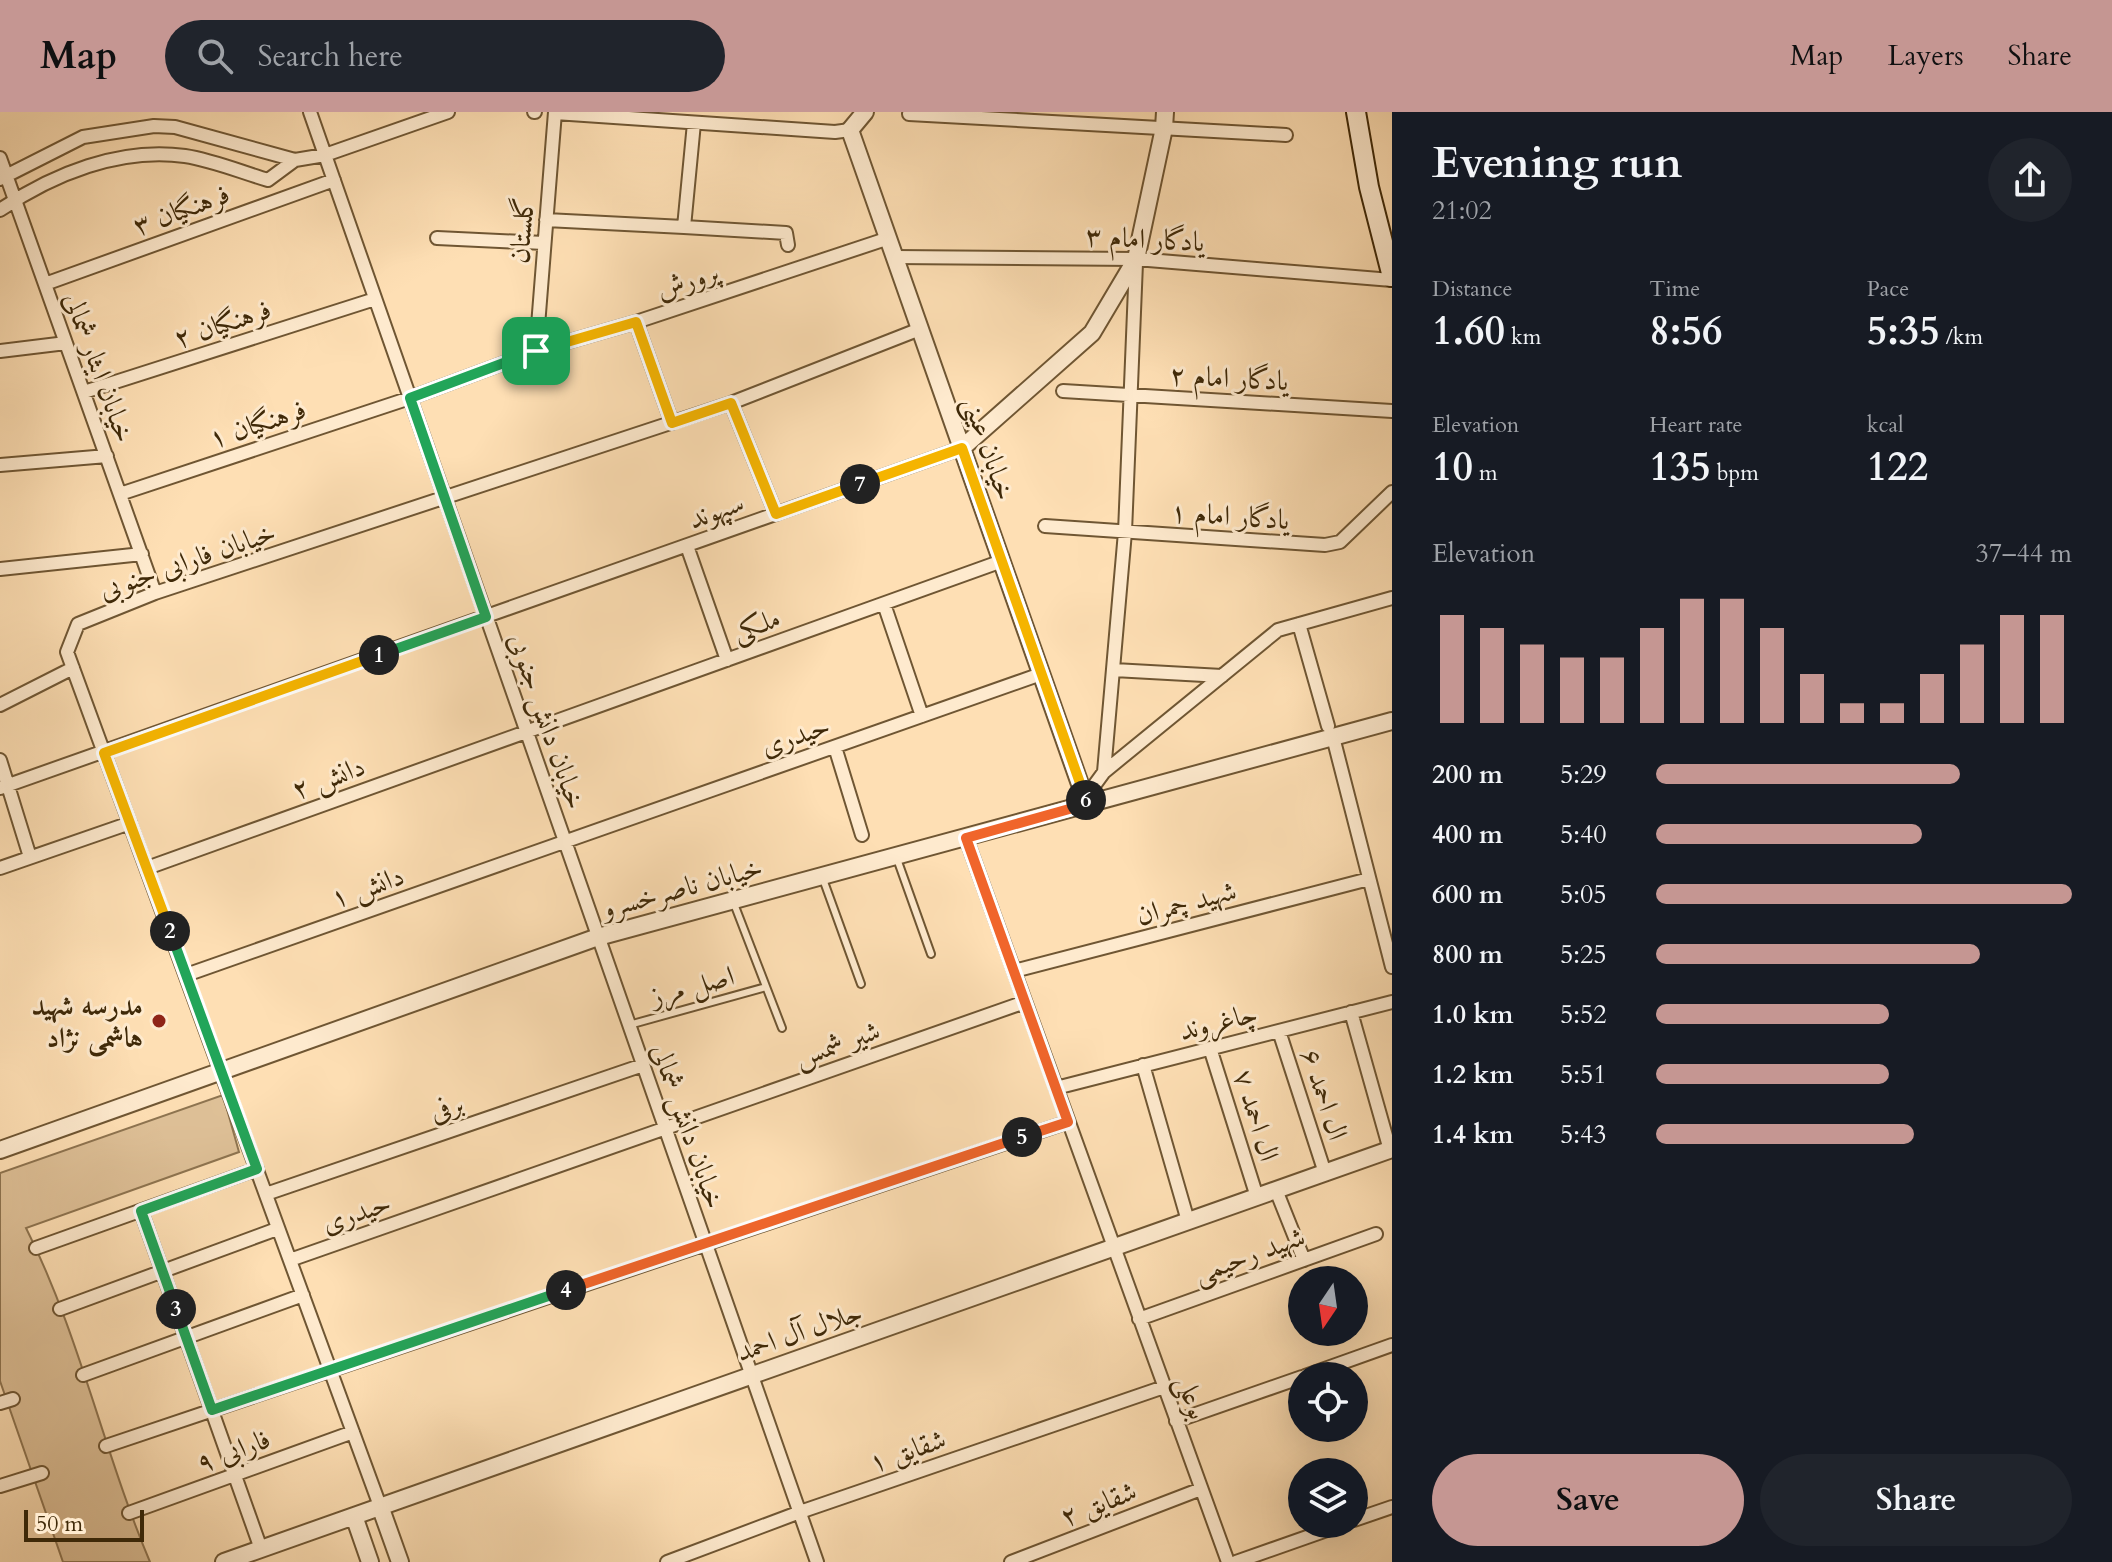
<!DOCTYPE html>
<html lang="en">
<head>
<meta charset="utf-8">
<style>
	body { margin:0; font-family:Cardo,Amiri,serif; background:#20242c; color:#f1f3f6; height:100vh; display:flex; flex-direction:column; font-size:30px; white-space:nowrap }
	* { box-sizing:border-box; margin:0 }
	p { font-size:26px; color:#9ea1a6 }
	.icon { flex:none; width:44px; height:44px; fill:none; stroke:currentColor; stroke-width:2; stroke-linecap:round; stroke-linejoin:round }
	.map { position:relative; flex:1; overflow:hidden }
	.sheet { display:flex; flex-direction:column; background:#171b24; width:720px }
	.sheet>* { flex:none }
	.needle { width:52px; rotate:193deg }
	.controls { position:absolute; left:1288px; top:1154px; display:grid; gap:16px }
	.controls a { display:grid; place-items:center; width:80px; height:80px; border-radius:50%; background:#171b24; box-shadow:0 8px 32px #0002; font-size:40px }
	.scale { position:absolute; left:24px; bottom:20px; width:120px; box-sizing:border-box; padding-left:8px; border:4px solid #3f2908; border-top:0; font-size:22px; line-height:28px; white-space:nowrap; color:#3f2908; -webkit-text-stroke:6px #feeace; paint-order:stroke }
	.pin { position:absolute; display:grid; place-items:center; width:68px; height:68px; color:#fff; margin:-34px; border-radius:16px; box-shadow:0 4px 12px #0006 }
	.km { position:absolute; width:40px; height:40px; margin:-20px; border-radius:50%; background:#222; color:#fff; font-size:22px; line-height:40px; text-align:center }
	.round { display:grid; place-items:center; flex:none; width:84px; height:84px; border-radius:42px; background:#20242c }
	.overview { display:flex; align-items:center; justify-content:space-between; height:136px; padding:0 40px }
	h1 { font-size:44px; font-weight:600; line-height:60px }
	.stats { display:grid; grid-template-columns:repeat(3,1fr); gap:12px; height:136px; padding:8px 40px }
	.stats div { display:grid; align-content:center }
	.stats b { font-size:40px; font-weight:600 }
	.stats small { font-size:22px; font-weight:400 }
	.stats p { font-size:22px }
	.chart { height:224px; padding:16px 40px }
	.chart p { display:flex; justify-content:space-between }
	.chart svg { width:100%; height:144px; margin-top:8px; stroke:#c59692; stroke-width:6 }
	.primary-button { display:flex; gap:16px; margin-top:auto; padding:16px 40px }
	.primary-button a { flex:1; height:92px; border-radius:48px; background:#c59692; color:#111; font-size:32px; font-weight:600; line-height:92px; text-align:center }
	.primary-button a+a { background:#20242c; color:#f1f3f6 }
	ul { padding:0 40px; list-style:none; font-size:26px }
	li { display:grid; grid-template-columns:128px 96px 1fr; align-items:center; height:60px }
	li i { height:20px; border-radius:10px; background:#c59692 }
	header { display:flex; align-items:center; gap:48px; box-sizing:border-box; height:112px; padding:0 40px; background:#c59692; color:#111 }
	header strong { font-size:38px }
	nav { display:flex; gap:44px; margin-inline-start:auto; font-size:28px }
	.search { width:560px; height:72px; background:#20242c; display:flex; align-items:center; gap:20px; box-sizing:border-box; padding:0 28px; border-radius:44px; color:#9ea1a6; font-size:30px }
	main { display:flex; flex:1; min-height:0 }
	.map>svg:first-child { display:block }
	.green { fill:#dec097; stroke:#8e7450; stroke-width:2 }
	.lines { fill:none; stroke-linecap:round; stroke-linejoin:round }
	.service-casing { stroke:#6f5633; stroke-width:10 }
	.minor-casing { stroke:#6f5633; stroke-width:16 }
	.tertiary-casing { stroke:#6f5633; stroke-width:20 }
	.secondary-casing { stroke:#3f2908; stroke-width:22 }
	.service { stroke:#feeace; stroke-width:6 }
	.minor { stroke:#feeace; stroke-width:12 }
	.tertiary { stroke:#feeace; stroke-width:16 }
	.secondary { stroke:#feeace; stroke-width:18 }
	.split-1-casing { stroke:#fff; stroke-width:16 }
	.split-2-casing { stroke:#fff; stroke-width:16 }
	.split-3-casing { stroke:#fff; stroke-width:16 }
	.split-4-casing { stroke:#fff; stroke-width:16 }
	.split-5-casing { stroke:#fff; stroke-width:16 }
	.split-6-casing { stroke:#fff; stroke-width:16 }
	.split-7-casing { stroke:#fff; stroke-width:16 }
	.split-8-casing { stroke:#fff; stroke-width:16 }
	.split-1 { stroke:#22a559; stroke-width:10 }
	.split-2 { stroke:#f5b400; stroke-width:10 }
	.split-3 { stroke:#22a559; stroke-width:10 }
	.split-4 { stroke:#22a559; stroke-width:10 }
	.split-5 { stroke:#f0652b; stroke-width:10 }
	.split-6 { stroke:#f0652b; stroke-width:10 }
	.split-7 { stroke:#f5b400; stroke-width:10 }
	.split-8 { stroke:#f5b400; stroke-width:10 }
	.poi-dot { fill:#8f2418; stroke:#feeace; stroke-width:3 }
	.labels { text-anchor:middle; stroke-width:6; stroke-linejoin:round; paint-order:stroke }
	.street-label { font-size:28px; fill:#3f2908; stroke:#feeace }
	.poi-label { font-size:28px; font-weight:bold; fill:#3f2908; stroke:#feeace; text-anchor:end }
</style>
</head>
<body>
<header>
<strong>Map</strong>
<div class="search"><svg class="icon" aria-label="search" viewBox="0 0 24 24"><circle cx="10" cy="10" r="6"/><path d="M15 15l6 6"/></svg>Search here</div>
<nav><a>Map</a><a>Layers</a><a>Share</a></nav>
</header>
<main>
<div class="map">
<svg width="1392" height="1450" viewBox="0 0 1392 1450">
	<rect width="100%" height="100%" fill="#fedfb4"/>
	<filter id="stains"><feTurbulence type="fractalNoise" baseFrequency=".0025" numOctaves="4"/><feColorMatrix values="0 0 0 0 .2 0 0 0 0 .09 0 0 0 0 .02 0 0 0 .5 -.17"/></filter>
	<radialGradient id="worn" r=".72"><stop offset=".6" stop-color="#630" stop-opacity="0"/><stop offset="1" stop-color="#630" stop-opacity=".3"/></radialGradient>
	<!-- green -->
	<path class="green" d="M223 983 239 1040 26 1116C79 1221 104 1341 150 1450H63L0 1269V1061Z"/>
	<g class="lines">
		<defs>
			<path id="service" d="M896 744 931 842
				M823 767 861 872
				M733 789 782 916
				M629 913 766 875"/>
			<path id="minor" d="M310 0 817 1450
				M534 0H535
				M555 1 835 20 850 18
				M909 2 1286 23
				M0 46 155 481
				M0 67 83 25 154 14 175 15 295 48 325 43 448 0
				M0 98C53 62 120 35 185 44 212 48 241 60 268 68L295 48
				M546 108 684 115 694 11
				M684 115 786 121 788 133
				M437 126 544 131
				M895 145 1136 147 1392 168
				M45 172 334 68
				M636 210 672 311
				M0 239 66 231
				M536 239 555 0
				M1063 279 1392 299
				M84 280 375 187
				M731 291 776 402
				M0 353 107 344
				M120 382 410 286 536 239 636 210 889 126
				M1045 414 1325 433 1340 430 1392 380
				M687 434 727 548
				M0 457 142 442
				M884 492 922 604
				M1299 512 1328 614
				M1114 558 1222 564
				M0 593 73 556
				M1333 625 1392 855
				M835 635 862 723
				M0 648 30 745
				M1104 660 1278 518 1392 486
				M0 676 962 336
				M1085 686 1104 660 1125 420 1136 151
				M966 726 1228 1450
				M0 756 130 711
				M147 756 1002 449
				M1014 859 1369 767
				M186 863 1041 562
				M1351 900 1390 1038
				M1279 919 1325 1061
				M1210 936 1257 1085
				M1143 953 1188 1109
				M1056 976 1392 890
				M1276 1078 1304 1148
				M266 1082 643 953
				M141 1099 261 1437
				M36 1136 257 1057
				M290 1148 1025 890
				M60 1197 277 1117
				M1139 1207 1376 1122
				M83 1263 303 1183
				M1305 1264 1392 1233
				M0 1291 13 1287
				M1176 1309 1302 1265
				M106 1334 1068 1010
				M0 1374 42 1361
				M380 1394 67 540 78 512 155 481 731 291 920 217
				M129 1401 353 1320
				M1354 1408 1392 1395
				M667 1450 800 1400 1164 1275
				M1011 1450 1201 1377
				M1236 1450 1344 1412"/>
			<path id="tertiary" d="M865 0 850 18 1087 692
				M962 336 1092 221 1136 147 1164 16 1165 0
				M0 1038 598 825 1392 609
				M380 1394 400 1450
				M354 1404 370 1450
				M224 1450 1392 1037"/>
			<path id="secondary" d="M1356 0 1369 75 1392 165"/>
		</defs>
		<!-- service casing -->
		<use href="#service" class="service-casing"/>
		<!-- minor casing -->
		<use href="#minor" class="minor-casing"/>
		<!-- tertiary casing -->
		<use href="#tertiary" class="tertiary-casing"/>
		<!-- secondary casing -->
		<use href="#secondary" class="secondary-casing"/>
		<!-- service -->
		<use href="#service" class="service"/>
		<!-- minor -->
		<use href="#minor" class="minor"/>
		<!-- tertiary -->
		<use href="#tertiary" class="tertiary"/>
		<!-- secondary -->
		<use href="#secondary" class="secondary"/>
	</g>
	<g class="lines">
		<defs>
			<path id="split-1" d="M379 543 486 505 410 286 536 239"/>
			<path id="split-2" d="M170 819 104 641 379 543"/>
			<path id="split-3" d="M170 819 257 1057 141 1099 176 1197"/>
			<path id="split-4" d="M176 1197 212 1298 566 1178"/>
			<path id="split-5" d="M566 1178 1022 1025"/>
			<path id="split-6" d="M1022 1025 1068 1010 966 726 1087 692 1086 688"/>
			<path id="split-7" d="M860 372 962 336 1086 688"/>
			<path id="split-8" d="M536 239 636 210 672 311 731 291 776 402 860 372"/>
		</defs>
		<!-- split-1 casing -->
		<use href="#split-1" class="split-1-casing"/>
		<!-- split-2 casing -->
		<use href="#split-2" class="split-2-casing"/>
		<!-- split-3 casing -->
		<use href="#split-3" class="split-3-casing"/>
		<!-- split-4 casing -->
		<use href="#split-4" class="split-4-casing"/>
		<!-- split-5 casing -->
		<use href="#split-5" class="split-5-casing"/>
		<!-- split-6 casing -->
		<use href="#split-6" class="split-6-casing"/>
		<!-- split-7 casing -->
		<use href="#split-7" class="split-7-casing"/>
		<!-- split-8 casing -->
		<use href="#split-8" class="split-8-casing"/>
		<!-- split-1 -->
		<use href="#split-1" class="split-1"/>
		<!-- split-2 -->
		<use href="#split-2" class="split-2"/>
		<!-- split-3 -->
		<use href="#split-3" class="split-3"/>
		<!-- split-4 -->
		<use href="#split-4" class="split-4"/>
		<!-- split-5 -->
		<use href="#split-5" class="split-5"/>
		<!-- split-6 -->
		<use href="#split-6" class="split-6"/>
		<!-- split-7 -->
		<use href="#split-7" class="split-7"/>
		<!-- split-8 -->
		<use href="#split-8" class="split-8"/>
	</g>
	<!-- markers -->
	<circle class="poi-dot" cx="159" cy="909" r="8"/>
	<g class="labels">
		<!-- street labels -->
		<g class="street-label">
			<text transform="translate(181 97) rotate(-20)" y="10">فرهنگیان ۳</text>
			<text transform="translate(521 118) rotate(-85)" y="10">گلستان</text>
			<text transform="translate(1145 126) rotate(3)" y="10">یادگار امام ۳</text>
			<text transform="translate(687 168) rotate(-18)" y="10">پرورش</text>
			<text transform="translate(222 211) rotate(-18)" y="10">فرهنگیان ۲</text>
			<text transform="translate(100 255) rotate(70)" y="10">خیابان ایثار شمالی</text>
			<text transform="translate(1229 265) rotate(3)" y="10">یادگار امام ۲</text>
			<text transform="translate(257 311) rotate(-18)" y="10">فرهنگیان ۱</text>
			<text transform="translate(990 336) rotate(71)" y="10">خیابان عینی</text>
			<text transform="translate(716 398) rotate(-20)" y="10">سپهوند</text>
			<text transform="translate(1230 403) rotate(4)" y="10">یادگار امام ۱</text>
			<text transform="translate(187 448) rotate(-19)" y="10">خیابان فارابی جنوبی</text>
			<text transform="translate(756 512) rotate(-20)" y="10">ملکی</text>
			<text transform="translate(548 609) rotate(71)" y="10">خیابان دانش جنوبی</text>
			<text transform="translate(795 623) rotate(-19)" y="10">حیدری</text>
			<text transform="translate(328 665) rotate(-20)" y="10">دانش ۲</text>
			<text transform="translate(367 774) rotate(-19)" y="10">دانش ۱</text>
			<text transform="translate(682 775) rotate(-15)" y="10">خیابان ناصرخسرو</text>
			<text transform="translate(1186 790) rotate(-15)" y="10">شهید چمران</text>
			<text transform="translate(692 873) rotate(-15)" y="10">اصل مرز</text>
			<text transform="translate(1218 909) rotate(-14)" y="10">چاغروند</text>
			<text transform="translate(837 931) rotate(-19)" y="10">شیر شمس</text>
			<text transform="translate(1325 982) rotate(72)" y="10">ال احمد ۶</text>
			<text transform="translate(446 995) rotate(-19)" y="10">برفی</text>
			<text transform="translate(1257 1003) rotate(73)" y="10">ال احمد ۷</text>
			<text transform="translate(689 1014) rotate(71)" y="10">خیابان دانش شمالی</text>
			<text transform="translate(356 1100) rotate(-19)" y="10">حیدری</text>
			<text transform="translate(1249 1142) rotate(-20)" y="10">شهید رحیمی</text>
			<text transform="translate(799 1219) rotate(-19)" y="10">جلال آل احمد</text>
			<text transform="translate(1193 1285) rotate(70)" y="10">بوعلی</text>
			<text transform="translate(233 1338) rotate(-20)" y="10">فارابی ۹</text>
			<text transform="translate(907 1338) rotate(-19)" y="10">شقایق ۱</text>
			<text transform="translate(1098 1391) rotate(-21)" y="10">شقایق ۲</text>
		</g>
		<!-- poi labels -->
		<g class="poi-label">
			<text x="143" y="903">مدرسه شهید<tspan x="143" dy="32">ه‍اشمی نژاد</tspan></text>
		</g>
	</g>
	<rect width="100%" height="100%" filter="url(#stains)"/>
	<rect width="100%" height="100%" fill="url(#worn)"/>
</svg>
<div class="controls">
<a><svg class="needle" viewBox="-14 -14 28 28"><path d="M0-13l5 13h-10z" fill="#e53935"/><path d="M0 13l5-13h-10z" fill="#9ea1a6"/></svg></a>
<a><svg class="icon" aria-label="locate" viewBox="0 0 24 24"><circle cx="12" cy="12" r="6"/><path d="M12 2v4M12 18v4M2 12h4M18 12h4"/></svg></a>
<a><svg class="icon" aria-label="layers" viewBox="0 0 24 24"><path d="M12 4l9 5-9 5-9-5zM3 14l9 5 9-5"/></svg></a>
</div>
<div class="scale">50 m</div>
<div class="pin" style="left:536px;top:239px;background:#1e9e55"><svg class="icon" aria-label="arrive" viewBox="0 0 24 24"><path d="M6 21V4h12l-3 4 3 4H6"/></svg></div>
<b class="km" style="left:379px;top:543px">1</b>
<b class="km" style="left:170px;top:819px">2</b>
<b class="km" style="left:176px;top:1197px">3</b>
<b class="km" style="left:566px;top:1178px">4</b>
<b class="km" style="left:1022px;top:1025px">5</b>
<b class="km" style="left:1086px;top:688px">6</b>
<b class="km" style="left:860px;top:372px">7</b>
</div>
<section class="sheet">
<div class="overview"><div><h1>Evening run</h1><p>21:02</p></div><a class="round"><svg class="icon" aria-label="share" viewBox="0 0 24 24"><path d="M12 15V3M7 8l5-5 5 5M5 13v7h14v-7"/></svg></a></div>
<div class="stats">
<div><p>Distance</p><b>1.60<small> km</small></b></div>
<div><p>Time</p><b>8:56</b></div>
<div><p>Pace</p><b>5:35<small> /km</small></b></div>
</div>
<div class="stats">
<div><p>Elevation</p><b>10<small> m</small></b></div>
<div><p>Heart rate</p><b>135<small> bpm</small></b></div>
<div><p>kcal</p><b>122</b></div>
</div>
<div class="chart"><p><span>Elevation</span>37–44 m</p>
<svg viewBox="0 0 160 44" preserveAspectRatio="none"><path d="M5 44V11M15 44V15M25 44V20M35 44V24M45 44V24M55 44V15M65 44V6M75 44V6M85 44V15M95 44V29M105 44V38M115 44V38M125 44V29M135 44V20M145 44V11M155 44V11"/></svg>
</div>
<ul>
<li><b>200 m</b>5:29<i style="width:73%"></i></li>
<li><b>400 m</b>5:40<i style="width:64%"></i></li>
<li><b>600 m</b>5:05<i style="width:100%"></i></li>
<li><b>800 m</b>5:25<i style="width:78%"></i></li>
<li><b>1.0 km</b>5:52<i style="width:56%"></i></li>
<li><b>1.2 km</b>5:51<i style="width:56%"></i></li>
<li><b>1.4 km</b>5:43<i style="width:62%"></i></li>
</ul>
<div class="primary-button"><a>Save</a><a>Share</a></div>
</section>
</main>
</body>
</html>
